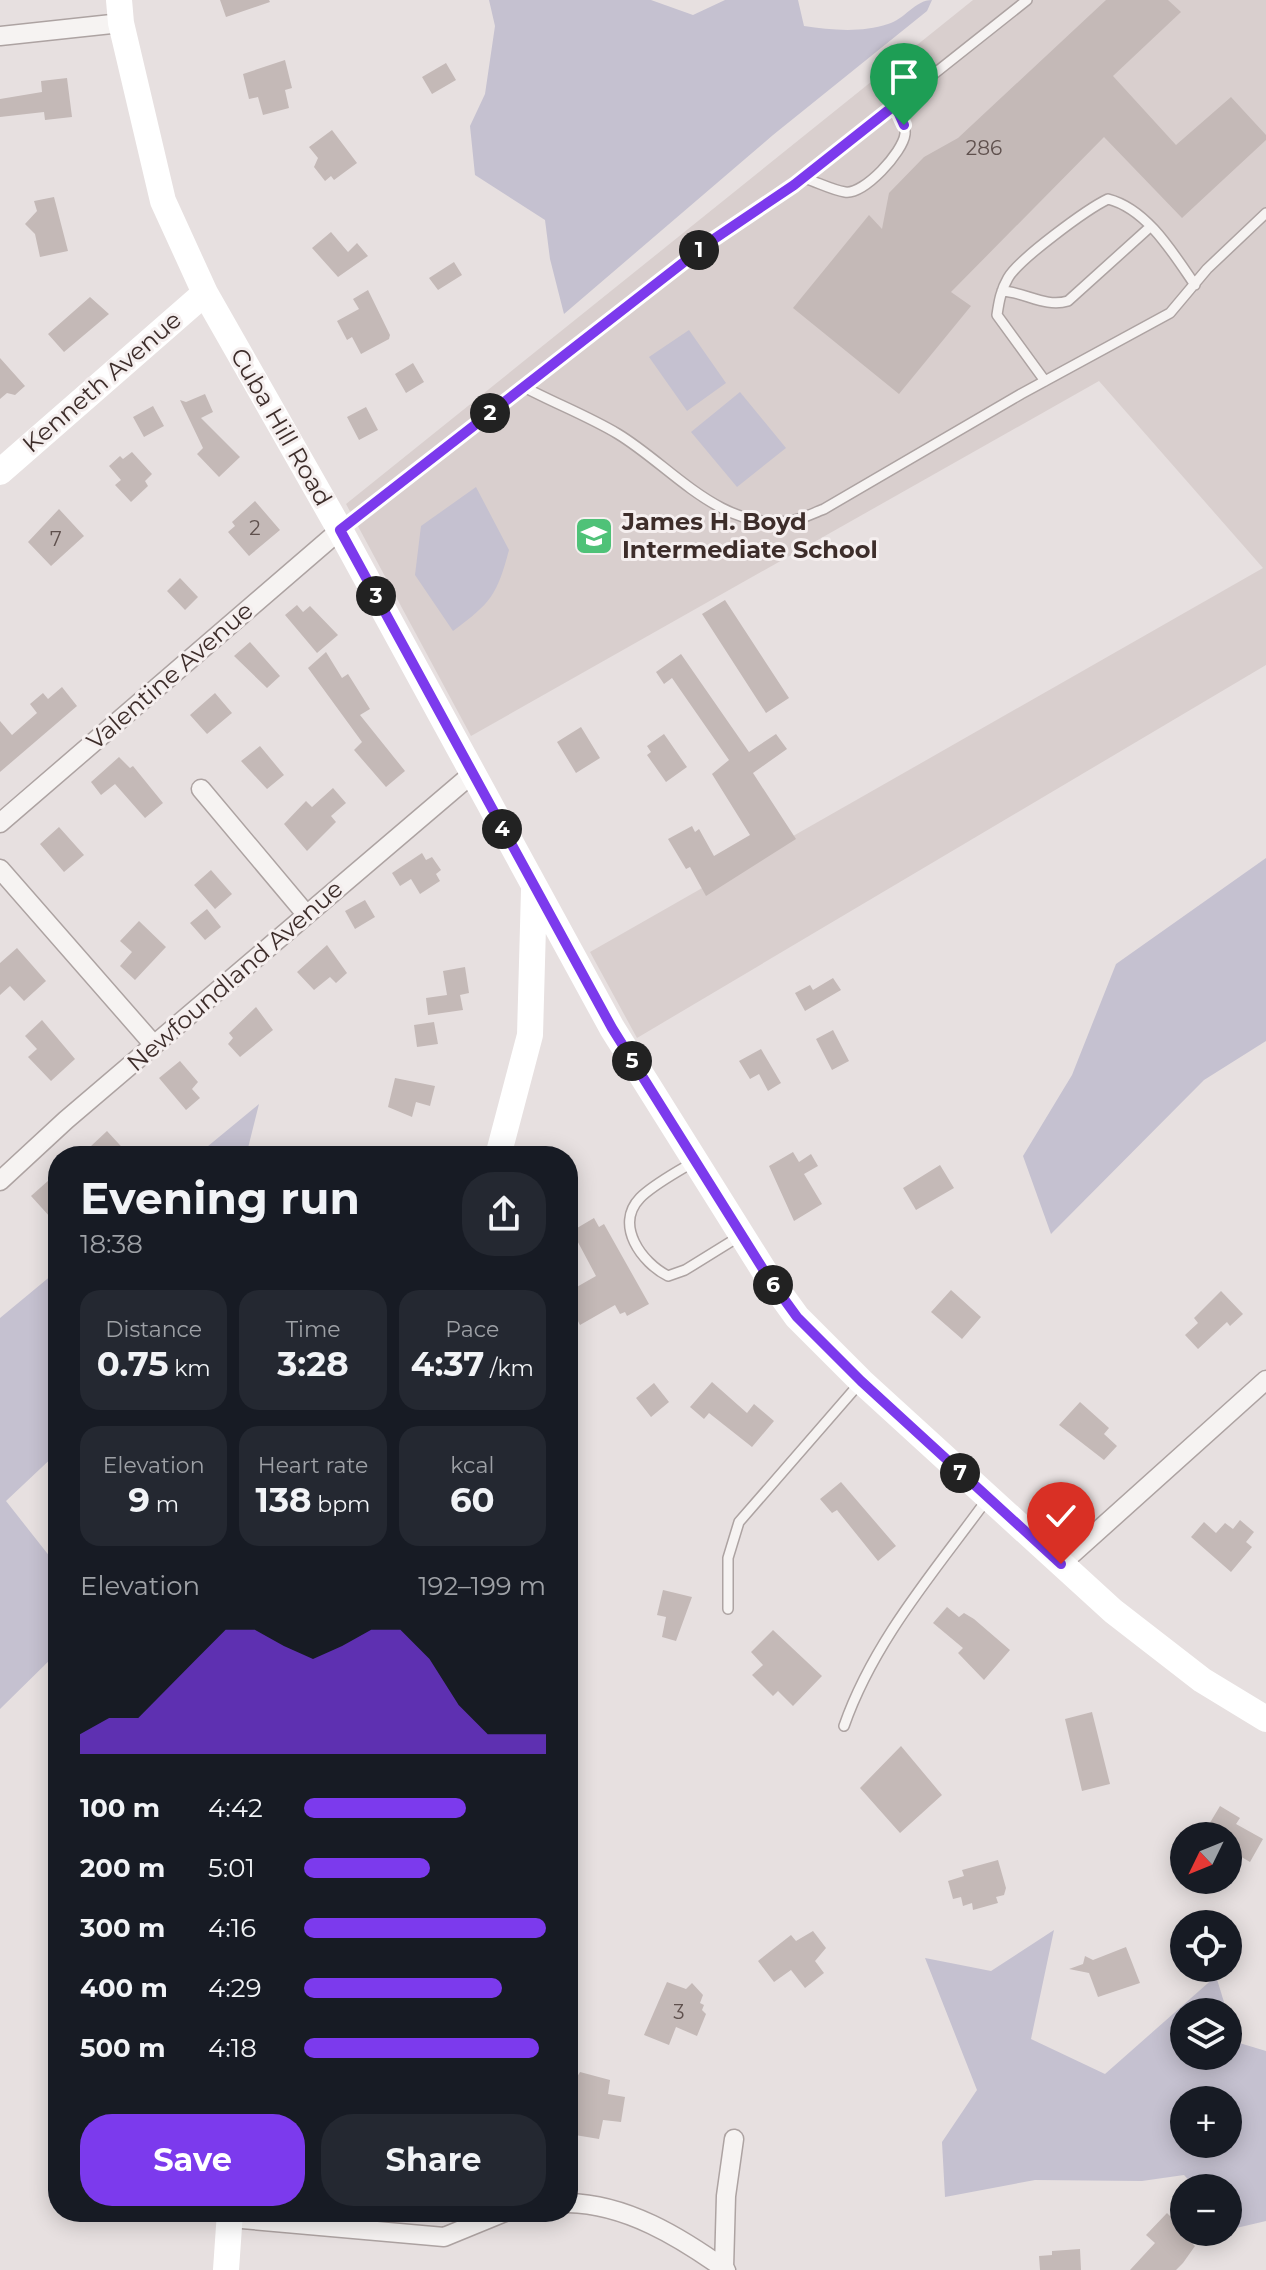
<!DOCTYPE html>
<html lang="en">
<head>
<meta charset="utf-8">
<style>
	body { margin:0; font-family:Montserrat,sans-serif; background:#242831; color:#f1f3f6; height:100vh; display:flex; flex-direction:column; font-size:30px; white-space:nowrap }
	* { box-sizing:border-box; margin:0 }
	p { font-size:26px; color:#9ea1a6 }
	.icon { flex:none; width:44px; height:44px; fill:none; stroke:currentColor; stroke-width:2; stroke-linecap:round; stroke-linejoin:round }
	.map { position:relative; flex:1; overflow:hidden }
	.panel { position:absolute; left:48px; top:1146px; width:530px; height:1076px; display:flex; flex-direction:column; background:#171b24; border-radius:32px; box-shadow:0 4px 20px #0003 }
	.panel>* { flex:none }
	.needle { width:52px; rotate:227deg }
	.buttons { position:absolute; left:1170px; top:1822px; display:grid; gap:16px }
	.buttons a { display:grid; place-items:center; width:72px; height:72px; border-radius:50%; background:#171b24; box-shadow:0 4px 20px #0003; font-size:40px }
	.pin { position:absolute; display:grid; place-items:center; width:68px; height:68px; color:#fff; margin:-82px -34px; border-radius:50% 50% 50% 0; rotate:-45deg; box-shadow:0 0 8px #0007 }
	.pin .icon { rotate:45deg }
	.km { position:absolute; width:40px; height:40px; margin:-20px; border-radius:50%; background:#222; color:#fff; font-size:22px; line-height:40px; text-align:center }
	.round { display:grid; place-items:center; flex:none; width:84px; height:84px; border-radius:32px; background:#242831 }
	.head { display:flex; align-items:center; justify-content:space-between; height:136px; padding:0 32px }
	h1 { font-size:44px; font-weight:700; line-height:60px }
	.figures { display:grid; grid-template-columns:repeat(3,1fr); gap:12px; height:136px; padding:8px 32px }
	.figures div { display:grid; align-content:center; border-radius:20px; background:#242831; text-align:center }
	.figures b { font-size:34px; font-weight:700 }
	.figures small { font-size:22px; font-weight:400 }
	.figures p { font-size:22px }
	.chart { height:224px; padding:16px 32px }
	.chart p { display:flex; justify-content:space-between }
	.chart svg { width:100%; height:144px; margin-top:8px; fill:#7c3aed; opacity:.7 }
	.action { display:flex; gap:16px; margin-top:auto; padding:16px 32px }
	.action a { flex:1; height:92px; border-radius:32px; background:#7c3aed; color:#fff; font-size:32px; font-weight:700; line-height:92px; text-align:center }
	.action a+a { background:#242831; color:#f1f3f6 }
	ul { padding:0 32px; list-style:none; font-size:26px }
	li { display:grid; grid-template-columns:128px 96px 1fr; align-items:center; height:60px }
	li i { height:20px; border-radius:10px; background:#7c3aed }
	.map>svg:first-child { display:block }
	.built { fill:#d9cfce }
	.green { fill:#c5c1d0; fill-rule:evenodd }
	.building { fill:#c4b9b7 }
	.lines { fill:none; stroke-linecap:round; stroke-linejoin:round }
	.lane-casing { stroke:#ada3a2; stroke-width:12 }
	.street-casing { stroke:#ada3a2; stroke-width:21 }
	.lane { stroke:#f6f3f2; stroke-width:9 }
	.street { stroke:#f6f3f2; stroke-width:18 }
	.secondary { stroke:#fff; stroke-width:26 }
	.route-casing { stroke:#fff; stroke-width:16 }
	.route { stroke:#7c3aed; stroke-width:10 }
	.labels { text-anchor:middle; stroke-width:6; stroke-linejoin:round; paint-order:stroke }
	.number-label { font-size:20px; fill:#5f504d }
	.street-label { font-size:24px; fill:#3d2d2a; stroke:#f5efef }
	.poi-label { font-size:24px; font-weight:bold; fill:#3d2d2a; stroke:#f5efef; text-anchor:start }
</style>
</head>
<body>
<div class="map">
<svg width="1266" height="2270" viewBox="0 0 1266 2270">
	<rect width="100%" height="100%" fill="#e7e0e0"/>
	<!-- built -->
	<path class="built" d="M973 0H1266V665L637 1038 590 952 1263 568 1099 381 471 736 346 504Z"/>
	<!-- green -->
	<path class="green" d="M489 0H651L693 15 725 0H798L804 26C831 30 861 33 888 24 904 20 915 0 932 0L927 11 773 135 564 314 550 259 545 220 475 175 470 126 485 94 495 26Z
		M689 330 726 383 687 411 649 357Z
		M740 392 786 448 737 487 691 432Z
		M476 487 509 550C497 595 491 603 453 631L415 575 421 526Z
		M1266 858V1041L1204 1080 1051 1234 1023 1156 1072 1075 1116 964Z
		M259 1104 246 1156H196Z
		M58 1270V1452L6 1501 58 1567V1652L0 1709V1318Z
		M1054 1930 1031 2039 1105 2074 1216 1976 1227 2012H1184V2056H1228V2015L1236 2042 1266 2051V2221L1232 2229 1228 2224V2188H1196L1184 2175 1142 2181 1035 2180 945 2197 942 2142 977 2090 925 1958 991 1971ZM1228 2100V2144H1184V2100Z"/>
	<!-- building -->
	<path class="building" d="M220 0H269L270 2 226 17Z
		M1106 0H1168L1181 12 1113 76 1176 145 1231 97 1266 135V140L1182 218 1104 137 951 292 971 306 899 394 793 308 869 215 882 229 889 193 924 157 958 138Z
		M285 60 292 88 285 90 289 108 263 115 258 97 249 99 243 74Z
		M446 63 456 80 432 94 422 77Z
		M67 78 72 117 45 120 44 112 0 117V99L42 92 41 81Z
		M332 130 357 163 334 180 331 176 325 181 314 167 318 158 309 147Z
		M54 197 68 251 40 257 35 234 25 224 37 211 34 201Z
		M331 232 348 252 357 243 368 256 338 277 312 248Z
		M454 262 462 275 438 290 429 278Z
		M368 290 390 335 389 339 361 354 352 337 347 340 337 321 359 309 353 299Z
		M90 297 109 314 64 352 48 334Z
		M0 358 25 386 15 395 7 393 0 399Z
		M413 363 424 382 406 393 395 374Z
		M205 394 213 412 201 418 240 457 219 477 197 454 203 448 180 400 186 402Z
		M153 406 164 426 144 437 133 417Z
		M366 407 378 430 359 440 347 417Z
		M132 452 152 474 145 481 148 486 131 502 115 485 121 480 109 466 120 456 123 459Z
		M255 501 280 530 249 556 228 532 235 526 232 522Z
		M59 509 84 536 51 566 28 542Z
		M180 578 198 597 185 610 167 591Z
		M725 600 789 698 766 713 702 614Z
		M297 605 303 612 310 606 338 635 317 653 285 615Z
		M250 642 280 676 267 688 234 656Z
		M326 652 342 678 348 674 370 709 360 715 405 771 386 787 354 750 362 742 308 668Z
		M681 654 749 752 776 734 787 749 753 773 796 839 706 896 690 867 686 869 668 839 692 826 695 832 699 829 714 856 750 835 712 774 729 760 672 678 664 684 656 672Z
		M62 687 77 706 0 772V721L12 735 37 713 30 704 43 693 48 699Z
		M215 693 232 713 207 734 190 715Z
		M581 727 600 758 576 773 557 742Z
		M664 734 687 767 666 782 647 755 651 752 647 746Z
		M260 746 284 775 267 789 241 761Z
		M119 757 130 768 133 766 163 803 145 818 115 784 101 795 91 782Z
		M333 788 346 803 331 816 336 822 307 851 284 824 306 801 312 807Z
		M59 827 84 855 64 872 40 844Z
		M422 853 426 860 432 857 441 870 436 874 440 881 420 894 411 879 400 886 392 873Z
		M211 870 232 894 215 909 194 885Z
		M365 900 375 917 355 929 345 911Z
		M207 909 221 927 205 940 190 923Z
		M139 921 166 947 135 980 120 966 132 952 120 941Z
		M327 945 347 973 336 983 330 977 314 990 297 972Z
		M17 948 46 981 24 1001 10 986 0 995V963Z
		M465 967 469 993 460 995 463 1010 428 1015 426 998 447 995 443 971Z
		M833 978 841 990 805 1011 795 993 810 985 813 990Z
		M256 1007 273 1030 240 1057 228 1044 233 1038 229 1033Z
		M42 1020 75 1059 51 1081 28 1057 37 1049 25 1036Z
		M434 1022 438 1044 417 1047 414 1025Z
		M833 1030 849 1061 832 1070 816 1039Z
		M761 1049 781 1083 768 1091 759 1074 750 1079 739 1061Z
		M180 1061 198 1082 192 1089 200 1098 186 1110 159 1078Z
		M395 1078 435 1086 430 1106 416 1102 412 1117 388 1107Z
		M107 1131 130 1156H98L90 1147Z
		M793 1152 799 1162 811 1154 818 1166 804 1174 822 1204 794 1221 769 1166Z
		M940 1165 954 1188 916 1210 903 1188Z
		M58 1172V1212L51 1218 31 1196Z
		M594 1218 599 1227 604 1224 649 1304 627 1316 625 1312 620 1314 615 1305 580 1325 577 1319 568 1324V1292L596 1276 572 1231Z
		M951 1290 981 1317 962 1339 931 1312Z
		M1221 1291 1243 1314 1230 1326 1227 1322 1198 1349 1185 1335 1198 1323 1194 1318Z
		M712 1382 747 1413 754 1404 774 1421 752 1447 709 1413 704 1419 690 1407Z
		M654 1383 669 1402 651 1417 636 1398Z
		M1080 1402 1109 1428 1104 1434 1117 1446 1104 1460 1059 1425Z
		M841 1482 896 1546 878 1561 837 1510 832 1513 820 1499Z
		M1240 1520 1254 1532 1246 1542 1252 1547 1231 1572 1191 1537 1204 1522 1216 1533 1225 1523 1233 1529Z
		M663 1590 692 1597 676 1641 662 1637 666 1617 657 1615Z
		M947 1607 959 1617 964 1613 974 1619 1010 1650 984 1680 958 1653 963 1648 933 1623Z
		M773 1630 822 1676 793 1706 778 1691 773 1696 752 1675 763 1665 751 1652Z
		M1092 1712 1110 1784 1082 1791 1065 1719Z
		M901 1746 942 1795 900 1833 860 1788Z
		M1220 1806 1240 1818 1236 1824 1263 1839 1250 1862 1228 1849V1836H1202Z
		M998 1860 1006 1888 1004 1895 996 1897 998 1903 973 1910 972 1903 963 1906 961 1897 953 1899 948 1881 964 1876 962 1870Z
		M813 1931 826 1948 815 1961 824 1973 805 1988 791 1970 774 1982 758 1961 791 1935 796 1941Z
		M1126 1947 1140 1983 1098 1997 1089 1973 1069 1969 1083 1964 1085 1956 1093 1960Z
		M667 1982 686 1989 692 1983 703 1995 700 2003 704 2005 702 2010 706 2014 697 2036 676 2027 669 2045 644 2035Z
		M580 2072 610 2080 608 2094 625 2097 621 2122 603 2120 599 2139 569 2134 574 2100 568 2099V2092Z
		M1184 2212V2236L1195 2246 1183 2263 1176 2270H1130L1155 2243 1146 2235 1167 2213 1175 2221Z
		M1080 2249 1081 2270H1040L1039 2256 1052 2255V2251Z"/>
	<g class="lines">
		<defs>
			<path id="lane" d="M804 178C817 182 832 190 845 192 864 195 903 152 905 134 906 124 899 114 895 105
				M1002 291C1025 292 1045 308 1068 301L1150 227
				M1045 381 997 315C999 301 1001 290 1008 278 1019 259 1087 209 1108 199 1147 209 1173 253 1195 285
				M524 387C554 403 588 416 618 434 671 466 720 531 789 521 801 520 813 513 824 509L1021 394 1170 313 1207 269 1266 213
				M343 528 711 241 794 185 1027 0
				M693 1162C676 1173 654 1184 640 1198 614 1225 642 1263 668 1276L685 1270 740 1236
				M728 1609V1558L739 1522 859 1384
				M844 1726C874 1640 935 1571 988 1498"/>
			<path id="street" d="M0 36 121 23
				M201 789 306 914
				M0 823 340 530
				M0 869 154 1045
				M0 1181 66 1120 472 774
				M1061 1564 1266 1380
				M568 2203C626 2204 680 2237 726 2270
				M230 2218 444 2237 505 2212
				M724 2268 726 2196 734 2139"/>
		</defs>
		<!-- lane casing -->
		<use href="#lane" class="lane-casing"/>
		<!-- street casing -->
		<use href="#street" class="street-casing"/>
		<!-- lane -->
		<use href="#lane" class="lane"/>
		<!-- street -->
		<use href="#street" class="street"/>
		<!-- secondary -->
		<path class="secondary" d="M119 0 121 23 163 201 205 293 340 530 612 1028 768 1277 797 1317 861 1381 1113 1611 1202 1680 1266 1719
			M0 472 205 293
			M498 1156 530 1035 534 890
			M226 2270 230 2212"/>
	</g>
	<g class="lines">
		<defs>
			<path id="route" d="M904 125 895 105 794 185 711 241 340 530 612 1028 768 1277 797 1317 861 1381 1061 1564"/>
		</defs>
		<!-- route casing -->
		<use href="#route" class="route-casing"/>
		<!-- route -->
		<use href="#route" class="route"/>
	</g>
	<!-- icons -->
	<defs>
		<symbol id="school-square" viewBox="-11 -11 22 22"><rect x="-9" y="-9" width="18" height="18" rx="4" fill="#4fc278" stroke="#f5efef"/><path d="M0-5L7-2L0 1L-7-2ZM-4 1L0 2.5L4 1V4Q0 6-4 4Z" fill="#fff"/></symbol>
	</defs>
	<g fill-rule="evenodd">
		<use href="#school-square" x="572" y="514" width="44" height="44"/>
	</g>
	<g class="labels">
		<!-- number labels -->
		<g class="number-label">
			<text x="984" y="155">286</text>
			<text x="255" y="535">2</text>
			<text x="56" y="546">7</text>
			<text x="679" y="2019">3</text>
		</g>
		<!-- street labels -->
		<g class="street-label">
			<text transform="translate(102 382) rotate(-41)" y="8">Kenneth Avenue</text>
			<text transform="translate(281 427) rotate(60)" y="8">Cuba Hill Road</text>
			<text transform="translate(170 676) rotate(-41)" y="8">Valentine Avenue</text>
			<text transform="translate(235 976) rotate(-41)" y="8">Newfoundland Avenue</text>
		</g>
		<!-- poi labels -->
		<g class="poi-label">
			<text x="622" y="530">James H. Boyd<tspan x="622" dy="28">Intermediate School</tspan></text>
		</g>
	</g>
</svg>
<div class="buttons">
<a><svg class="needle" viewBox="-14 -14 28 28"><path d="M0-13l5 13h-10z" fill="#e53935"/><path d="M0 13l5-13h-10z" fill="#9ea1a6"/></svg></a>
<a><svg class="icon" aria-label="locate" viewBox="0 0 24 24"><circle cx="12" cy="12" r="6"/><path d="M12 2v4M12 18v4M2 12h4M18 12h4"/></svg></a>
<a><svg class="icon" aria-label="layers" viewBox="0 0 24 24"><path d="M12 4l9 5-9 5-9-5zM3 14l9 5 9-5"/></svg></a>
<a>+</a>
<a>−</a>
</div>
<div class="pin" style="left:904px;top:125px;background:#1e9e55"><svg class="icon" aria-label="arrive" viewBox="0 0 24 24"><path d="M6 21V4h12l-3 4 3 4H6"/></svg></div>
<div class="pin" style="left:1061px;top:1564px;background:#d93025"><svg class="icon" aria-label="check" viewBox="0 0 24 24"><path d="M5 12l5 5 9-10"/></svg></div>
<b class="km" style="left:699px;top:250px">1</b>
<b class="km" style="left:490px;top:413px">2</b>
<b class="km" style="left:376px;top:596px">3</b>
<b class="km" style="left:502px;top:829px">4</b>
<b class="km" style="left:632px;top:1061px">5</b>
<b class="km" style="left:773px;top:1285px">6</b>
<b class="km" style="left:960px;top:1473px">7</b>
<section class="panel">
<div class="head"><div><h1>Evening run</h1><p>18:38</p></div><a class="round"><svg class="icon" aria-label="share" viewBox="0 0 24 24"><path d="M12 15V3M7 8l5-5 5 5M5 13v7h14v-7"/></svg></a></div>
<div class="figures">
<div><p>Distance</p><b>0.75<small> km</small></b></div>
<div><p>Time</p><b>3:28</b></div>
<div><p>Pace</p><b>4:37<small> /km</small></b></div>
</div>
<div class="figures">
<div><p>Elevation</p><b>9<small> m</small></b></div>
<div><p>Heart rate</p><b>138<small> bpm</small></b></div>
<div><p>kcal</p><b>60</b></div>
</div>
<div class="chart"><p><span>Elevation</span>192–199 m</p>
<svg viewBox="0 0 160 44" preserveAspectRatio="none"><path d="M0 44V38L10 33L20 33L30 24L40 15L50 6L60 6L70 11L80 15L90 11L100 6L110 6L120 15L130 29L140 38L150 38L160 38V44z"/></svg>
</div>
<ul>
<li><b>100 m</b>4:42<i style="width:67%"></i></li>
<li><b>200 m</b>5:01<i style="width:52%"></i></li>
<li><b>300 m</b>4:16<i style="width:100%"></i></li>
<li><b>400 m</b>4:29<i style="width:82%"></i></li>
<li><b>500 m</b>4:18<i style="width:97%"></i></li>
</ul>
<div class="action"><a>Save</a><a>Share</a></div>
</section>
</div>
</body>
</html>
